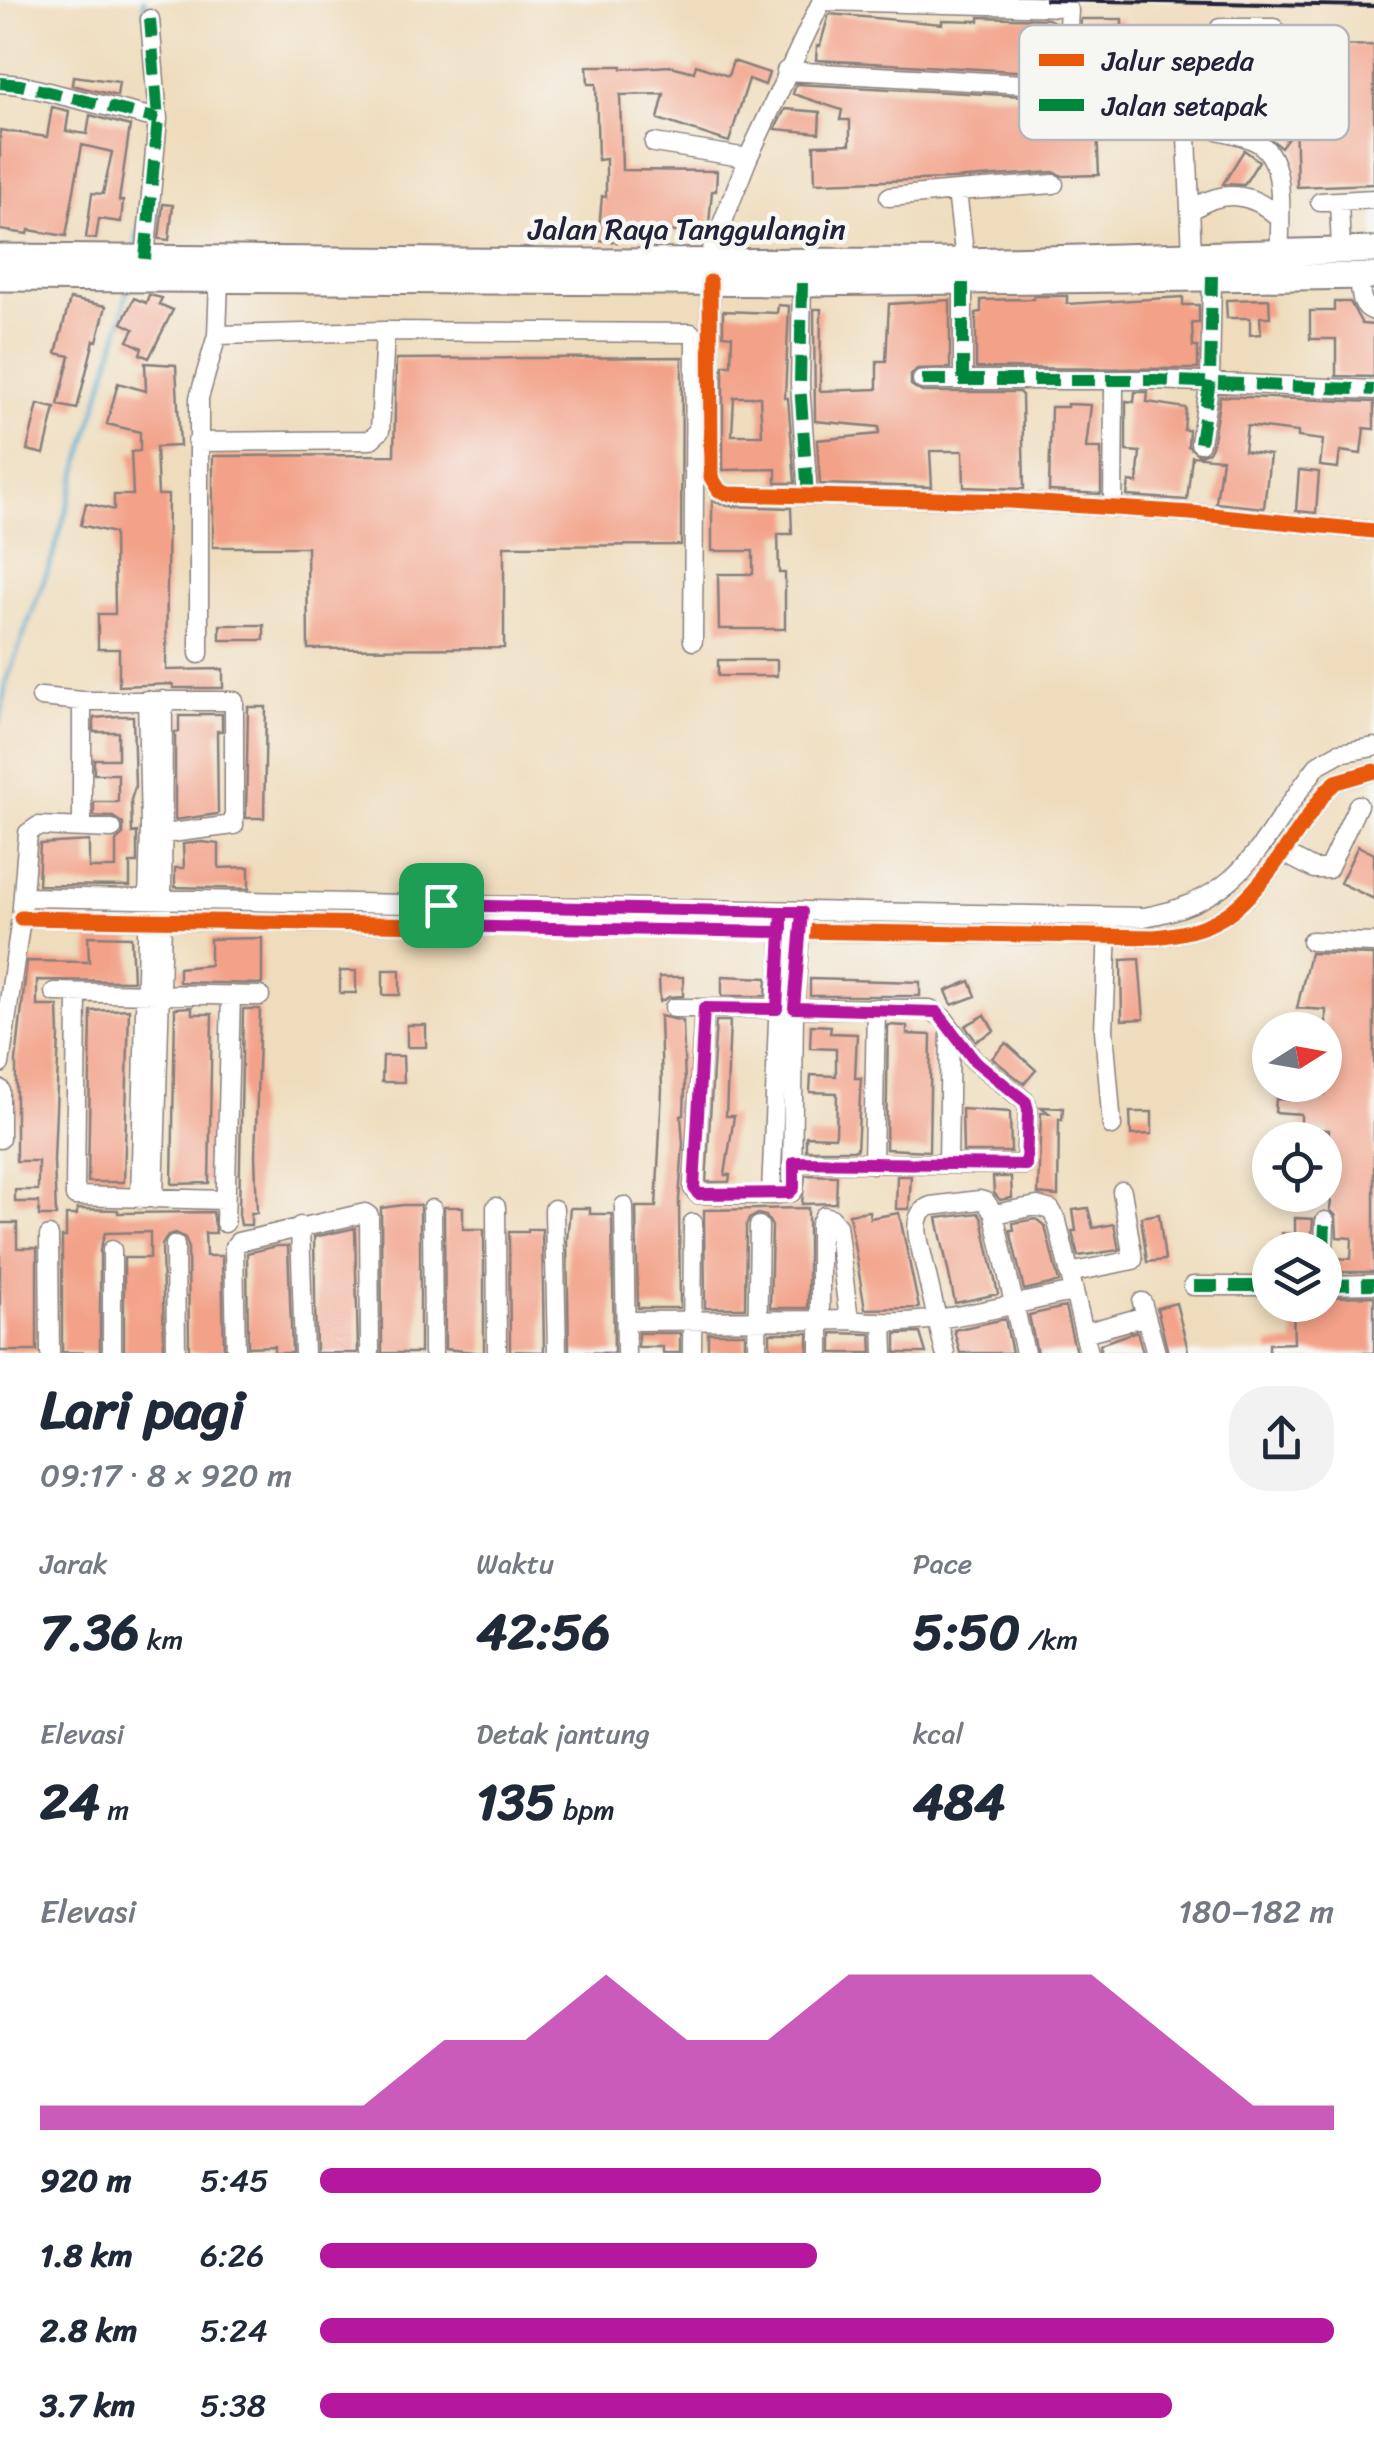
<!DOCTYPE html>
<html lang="id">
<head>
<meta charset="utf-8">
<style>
	body { margin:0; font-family:Sriracha,sans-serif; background:#f2f2f3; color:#1f2937; height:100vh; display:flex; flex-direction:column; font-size:38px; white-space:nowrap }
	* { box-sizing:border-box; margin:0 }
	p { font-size:32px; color:#747a83 }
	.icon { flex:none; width:55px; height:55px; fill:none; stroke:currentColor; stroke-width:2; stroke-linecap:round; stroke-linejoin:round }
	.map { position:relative; height:1353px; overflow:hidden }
	.drawer { display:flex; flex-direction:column; background:#fff; flex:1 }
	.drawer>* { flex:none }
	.needle { width:65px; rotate:79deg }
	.tools { position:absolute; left:1252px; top:1012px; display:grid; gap:20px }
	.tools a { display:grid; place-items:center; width:90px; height:90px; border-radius:50%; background:#fff; box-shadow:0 5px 15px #0003; font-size:50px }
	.pin { position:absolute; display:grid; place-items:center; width:85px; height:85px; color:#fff; margin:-42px; border-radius:20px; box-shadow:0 5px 15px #0006 }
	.round { display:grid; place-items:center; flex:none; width:105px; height:105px; border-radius:40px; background:#f2f2f3 }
	.head { display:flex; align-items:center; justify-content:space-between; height:170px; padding:0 40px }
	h1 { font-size:55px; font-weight:700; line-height:75px }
	.metrics { display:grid; grid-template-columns:repeat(3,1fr); gap:15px; height:170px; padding:10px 40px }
	.metrics div { display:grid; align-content:center }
	.metrics b { font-size:50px; font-weight:700 }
	.metrics small { font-size:28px; font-weight:400 }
	.metrics p { font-size:28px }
	.chart { height:280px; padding:20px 40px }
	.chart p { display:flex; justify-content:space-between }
	.chart svg { width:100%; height:180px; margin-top:10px; fill:#b5179e; opacity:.7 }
	ul { padding:0 40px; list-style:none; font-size:32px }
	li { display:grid; grid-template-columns:160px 120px 1fr; align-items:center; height:75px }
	li i { height:25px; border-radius:12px; background:#b5179e }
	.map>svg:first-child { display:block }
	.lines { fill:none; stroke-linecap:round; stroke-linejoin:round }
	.stream { stroke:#4ba6c9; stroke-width:4 }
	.building { fill:#f3a188; fill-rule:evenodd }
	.minor-casing { stroke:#887f7c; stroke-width:21 }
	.highway-casing { stroke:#887f7c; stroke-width:29 }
	.minor { stroke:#fff; stroke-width:18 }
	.highway { stroke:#fff; stroke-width:25 }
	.rail { stroke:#22223b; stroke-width:4 }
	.quiet { stroke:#00873e; stroke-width:12; stroke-dasharray:25 12; stroke-linecap:butt }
	.cycleway-casing { stroke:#f6f6f2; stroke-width:21 }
	.cycleway { stroke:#e8590c; stroke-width:15 }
	.route-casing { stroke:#fff; stroke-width:20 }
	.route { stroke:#b5179e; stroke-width:12 }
	.labels { text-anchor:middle; stroke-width:9; stroke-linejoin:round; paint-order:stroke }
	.street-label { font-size:30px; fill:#22223b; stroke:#f6f6f2 }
	.key { fill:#f6f6f2; stroke:#b6b6bb; stroke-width:2.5 }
	.key-label { font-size:28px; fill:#22223b }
</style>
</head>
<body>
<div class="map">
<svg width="1374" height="1353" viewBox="0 0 1374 1353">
	<rect width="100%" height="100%" fill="#f6f6f2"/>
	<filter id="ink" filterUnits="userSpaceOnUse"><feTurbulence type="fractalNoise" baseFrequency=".01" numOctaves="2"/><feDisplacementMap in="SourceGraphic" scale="20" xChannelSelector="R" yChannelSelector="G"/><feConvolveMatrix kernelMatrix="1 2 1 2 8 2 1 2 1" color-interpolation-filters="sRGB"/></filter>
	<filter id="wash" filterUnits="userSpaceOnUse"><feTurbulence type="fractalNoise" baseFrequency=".0048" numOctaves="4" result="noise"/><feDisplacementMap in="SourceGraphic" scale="40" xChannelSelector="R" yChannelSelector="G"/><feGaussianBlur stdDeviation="2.25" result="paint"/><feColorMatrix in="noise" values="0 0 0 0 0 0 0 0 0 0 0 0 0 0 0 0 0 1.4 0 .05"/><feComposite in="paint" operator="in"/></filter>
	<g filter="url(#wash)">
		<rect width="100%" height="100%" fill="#efdcbc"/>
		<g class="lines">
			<!-- stream -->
			<path class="stream" d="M144 0V15
				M135 247 140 222
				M0 723 6 682 53 556 122 318 128 286"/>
		</g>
		<g id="blocks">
			<!-- building -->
			<path class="building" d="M829 14 942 24V20L979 21V17L1048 19 1056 23 1052 73 816 60 817 46H820Z
				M1081 19H1122V36H1138L1139 50H1108L1111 95 1143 97 1142 116 1150 117 1149 131 1097 129 1099 175 1063 176 1053 172 951 179 815 183 814 145 850 144V120H840L842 110 793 94 796 84 1060 98 1072 92 1076 84Z
				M1374 45V184L1297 187 1293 47Z
				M733 61 769 73 765 85 749 79 729 142 658 119 664 94 620 95 622 170 717 171 716 191H712L709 223 704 235 649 229 648 233 618 230 617 242 598 240 602 196 606 197V159L598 160 596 84H588L587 66H622V69L671 66 694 72 696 65 728 76Z
				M73 76 119 82 117 96 72 85Z
				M52 107 69 111 66 131 87 134 90 115 130 126 119 201H123L121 222 99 219 96 239 86 238 92 193 103 194 112 152 82 145 66 236 29 230 28 234 0 230V130L47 137Z
				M785 109 820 112 819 133 775 129Z
				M1261 113 1289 136 1281 147 1252 125Z
				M1244 150 1259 161 1244 185 1223 184Z
				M163 204 173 205 169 240 159 239Z
				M149 295 162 298 159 304 173 310 149 358 140 354 142 348 128 341 134 329 122 323 134 298 146 303Z
				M1034 296H1067V304L1183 297V305H1199V323H1192L1193 347H1198V369L976 368V313L981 312V300L1034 299Z
				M70 299 106 306 97 341 94 340 77 409 58 405 70 356 56 353Z
				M1269 299 1270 317H1260L1261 334 1250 335V318H1227L1226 300Z
				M950 300V368L917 369 911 375V385L922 392H1019L1022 395 1024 489 964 487 963 451H930L932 487 820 484 817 440 879 434V427L815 421 814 309H821L820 391 877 389V361H886L889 304Z
				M1334 302H1350L1362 324 1374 325V377L1336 376V339H1310V311H1334Z
				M778 305 789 306 785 398H788L795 483H776V469L723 470V365H731L732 336 723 335V311L777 313ZM734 397H760L762 435H732Z
				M682 357 681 545 504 546V648L308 649 307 547H213V456L394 455 396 359Z
				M145 363 176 365 180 446 156 447 158 495H168L166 670 223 669V688H173V684L119 686V649H98V614H115L114 533 81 525 86 503 114 510V495H133L131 452 140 451V432L107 424 118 383 146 391Z
				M1135 392H1148L1147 402 1186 408 1184 430H1189L1188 446 1199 455 1209 452 1212 446 1220 396 1374 402V429L1364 428 1361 454 1340 451 1338 468 1320 466 1323 440 1298 437V432L1247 426 1244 451 1270 455 1264 508 1216 503 1222 459 1192 456 1187 500 1127 496 1129 482 1137 483 1140 452 1126 451V401L1134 402Z
				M38 404 55 408 44 454 27 450Z
				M1067 404 1091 405 1086 448H1101V494L1049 491 1051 407H1067Z
				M1299 470 1319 472 1316 513 1296 511Z
				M712 501 728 506 791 508 792 534H778L779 573H785V629H719L718 574H753V551H712Z
				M220 625H264V640H220Z
				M718 660H777V676H718Z
				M248 707H266L264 818H246Z
				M200 714H222V731H217L218 814 175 820V732H179V716H200Z
				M118 716H133L135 787 131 800 132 833 137 832V863H130V886L38 885 40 844 89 841V868H116V841L123 835V824L113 817 94 816V802H118V774H94V759H118V732H94V718Z
				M202 842 219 844V868L249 867V889L175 887V868H184L183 844Z
				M1358 846 1374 854V899L1340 883Z
				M88 936 131 937 133 981 37 980V1006H58L59 1036 54 1160 56 1216H39V1202H15V1190H38V1161H16V1061L27 961 89 962Z
				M262 938V984L179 982V968L210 965V939Z
				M1310 953 1374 955V1272H1327V1262L1333 1258 1351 1259 1352 1238 1337 1237 1336 1216 1330 1210 1331 1199 1325 1198 1329 1130 1301 1129V1114L1275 1112 1276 1099 1296 1100 1297 1093 1325 1094 1326 1010 1297 1008Z
				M1139 959 1144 1019 1122 1020 1121 960Z
				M383 970H400V995H383Z
				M340 971H356V993H340Z
				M722 976 767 978 766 996H722Z
				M659 977H683V996L669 997 660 1002Z
				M810 979 920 982V996H810Z
				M970 981 976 996 952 1005 946 991Z
				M192 1007V1014H212L209 1183 172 1184 175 1008Z
				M129 1009 124 1182H88L91 1011Z
				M243 1009H260L255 1155 257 1213H251V1225H241L239 1214Z
				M985 1015 994 1031 976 1041 965 1026Z
				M660 1016 683 1021V1023L685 1086 684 1115 681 1116 683 1144 679 1200 680 1308H638L636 1207H656L662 1089Z
				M716 1021H730L726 1116H734L725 1175H730L729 1182H706Z
				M407 1025H426V1047H407Z
				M811 1025 831 1026 830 1033 857 1034 855 1078H861L857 1150H806V1136L835 1137 836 1134 837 1093 810 1092 811 1075 836 1076V1049L810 1048Z
				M888 1025 907 1026V1034L931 1035 929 1151 886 1149Z
				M1006 1043 1036 1070 1024 1084 992 1058Z
				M383 1056H403L404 1082H382Z
				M1041 1107 1063 1108 1062 1120 1059 1119 1058 1196 1038 1194 1041 1113H1049Z
				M962 1109 1010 1112 1011 1152H963Z
				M1130 1112H1152V1134L1131 1135Z
				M805 1175 837 1176 836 1203 802 1204Z
				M897 1176H911L909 1209H896Z
				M993 1177H1011L1012 1198 1000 1200 994 1193Z
				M403 1205H420V1353H382L381 1208Z
				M444 1207H463V1229H484V1353L445 1349Z
				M570 1208H590V1214H612L614 1353 569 1352 567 1240Z
				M808 1208V1308H770L772 1226 766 1216 758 1214 749 1219 746 1226 745 1308H705L704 1210Z
				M1088 1208 1093 1228 1114 1224 1119 1250 1078 1256 1072 1231H1076L1073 1210Z
				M77 1209 118 1210V1213L213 1212 216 1233H205L206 1256H222L224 1353H190L189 1350 188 1245 185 1238 176 1233 168 1235 162 1245 164 1353H124V1258H150V1232L105 1233 100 1250V1353L62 1352V1237H66V1215H77Z
				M869 1211 870 1218 899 1213 919 1308 865 1309 849 1214Z
				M978 1213 982 1219 998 1294 955 1303 937 1218Z
				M1159 1214 1165 1260 1147 1262 1141 1217Z
				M1295 1218 1313 1219 1311 1250 1282 1249V1233L1295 1234Z
				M1036 1219 1045 1226 1059 1282 1024 1290 1010 1230H1014L1013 1223Z
				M0 1223H17V1248H37V1351H0Z
				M355 1228 358 1353H316L314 1237Z
				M528 1229H542L544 1352 510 1351 509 1232H528Z
				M277 1246H288L292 1353H274V1346L248 1347 247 1253Z
				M1374 1296V1353H1269V1344L1294 1343 1293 1305H1325V1297Z
				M1176 1303 1187 1346 1188 1353H1168L1157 1308Z
				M1065 1307 1076 1353H1037L1029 1315Z
				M1005 1319 1012 1353H960L954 1330Z
				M1137 1331 1143 1353H1101L1100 1344Z
				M638 1333H680V1353H663V1347H638Z
				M708 1333H745V1353H708Z
				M770 1333H808V1353H770Z
				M832 1333 871 1334 872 1353H832Z
				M920 1333 926 1353H896V1334Z"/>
		</g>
	</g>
	<g filter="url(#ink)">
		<use href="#blocks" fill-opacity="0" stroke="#887f7c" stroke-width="2.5"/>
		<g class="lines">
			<defs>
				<path id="minor" d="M786 71 1059 86 1064 82 1069 11 1066 7 821 1
					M0 83 20 85 158 119
					M1192 127 1198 94 1275 91 1274 28H1220L1198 94
					M654 143 748 158
					M889 197 957 191
					M1339 201 1341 251
					M1320 202 1374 199
					M1192 210C1221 189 1252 192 1278 217
					M1192 255 1187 136 1192 127 1200 126C1218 131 1239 133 1255 141 1290 158 1278 219 1280 253
					M145 259 158 119 150 19
					M965 261 957 191 1054 184
					M707 262 748 158 822 0
					M1359 276C1361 291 1359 306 1374 311
					M710 282 711 477 719 490 728 494 1010 501 1191 513 1374 531
					M802 283 800 384 808 496
					M963 283V379
					M217 335 385 331
					M922 380H1155L1374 390
					M197 442 370 440 380 431 385 331 691 333 695 339 693 641
					M1200 443 1210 381 1212 276
					M1113 508 1114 390
					M199 654V398L217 335 219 281
					M41 697 82 701H234V825L163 834
					M82 826V701
					M1281 852 1314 869H1328L1358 805
					M23 897 1144 917C1249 899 1260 838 1319 764L1339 753 1374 747
					M21 918 1155 937C1179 934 1202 930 1223 917 1262 893 1299 827 1327 790L1336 782 1374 771
					M1108 929 1104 1030 1112 1126
					M1311 941 1374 943
					M54 992 260 996
					M77 993 75 1196 225 1200
					M674 1008 930 1009 944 1019 974 1060 1026 1102 1028 1110 1025 1165 794 1162
					M704 1008 693 1188 698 1194 771 1195 792 1192 794 1008 801 920
					M0 1064 21 918 28 833 38 826 112 829
					M0 1089V1139
					M948 1163 950 1028
					M873 1164 876 1008
					M771 1195 782 920
					M140 1199 150 827 147 700
					M154 1199 162 920 163 700
					M624 1206 626 1353
					M496 1207 497 1353
					M432 1209 433 1353
					M554 1209 557 1353
					M994 1214 1037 1206 1051 1210 1057 1221 1089 1353
					M225 1223 231 995
					M300 1226 304 1353
					M49 1236 50 1353
					M175 1245 176 1353
					M112 1250V1353
					M1324 1250 1325 1221
					M1069 1273 1133 1260 1122 1191
					M1325 1285 1374 1284
					M1193 1286H1270
					M1142 1302 1156 1353
					M626 1321 849 1320C927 1330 998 1306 1074 1292
					M883 1324 884 1353
					M1084 1333 1146 1316
					M236 1353 234 1247 238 1242 365 1213 369 1216 370 1353
					M692 1353 693 1223
					M757 1353 759 1226
					M820 1353V1224L824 1216 831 1218 837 1225 849 1320
					M945 1353 918 1237C916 1223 917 1211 931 1206L980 1200 986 1202 994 1214 1025 1353"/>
				<path id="highway" d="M0 257 571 262 965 261 1374 250
					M0 278 802 283 1374 276"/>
			</defs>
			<!-- minor casing -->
			<use href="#minor" class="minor-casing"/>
			<!-- highway casing -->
			<use href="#highway" class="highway-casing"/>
			<!-- minor -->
			<use href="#minor" class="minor"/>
			<!-- highway -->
			<use href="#highway" class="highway"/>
			<!-- rail -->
			<path class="rail" d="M1046 0 1374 6"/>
			<!-- quiet -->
			<path class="quiet" d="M0 83 20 85 158 119
				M145 259 158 119 150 19
				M802 283 800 384 808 496
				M963 283V379
				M922 380H1155L1374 390
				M1200 443 1210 381 1212 276
				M1324 1250 1325 1221
				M1325 1285 1374 1284
				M1193 1286H1270"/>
			<defs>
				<path id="cycleway" d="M710 282 711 477 719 490 728 494 1010 501 1191 513 1374 531
					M21 918 1155 937C1179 934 1202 930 1223 917 1262 893 1299 827 1327 790L1336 782 1374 771"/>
			</defs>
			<!-- cycleway casing -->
			<use href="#cycleway" class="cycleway-casing"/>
			<!-- cycleway -->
			<use href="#cycleway" class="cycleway"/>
		</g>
	</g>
	<g class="lines" filter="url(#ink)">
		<defs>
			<path id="route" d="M441 905 782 912 777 1009 704 1008 694 1188 698 1194 789 1193 794 1188V1162L1026 1165 1028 1110 1026 1102 974 1060 937 1012 794 1008 802 912H782V932L441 926V905"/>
		</defs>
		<!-- route casing -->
		<use href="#route" class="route-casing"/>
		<!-- route -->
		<use href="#route" class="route"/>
	</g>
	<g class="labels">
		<!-- street labels -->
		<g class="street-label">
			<text x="687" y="239">Jalan Raya Tanggulangin</text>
		</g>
	</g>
	<!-- legend -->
	<rect x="1019" y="25" width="330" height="115" rx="15" class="key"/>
	<rect x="1039" y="54" width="45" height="12" fill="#e8590c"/>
	<rect x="1039" y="99" width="45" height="12" fill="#00873e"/>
	<g class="key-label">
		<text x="1102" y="70">Jalur sepeda</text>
		<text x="1102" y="115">Jalan setapak</text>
	</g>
</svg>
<div class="tools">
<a><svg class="needle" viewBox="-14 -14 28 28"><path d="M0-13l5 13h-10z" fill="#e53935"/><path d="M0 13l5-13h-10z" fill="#747a83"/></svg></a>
<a><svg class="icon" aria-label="locate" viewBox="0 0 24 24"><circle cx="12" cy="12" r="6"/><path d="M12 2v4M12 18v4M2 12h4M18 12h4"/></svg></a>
<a><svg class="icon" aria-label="layers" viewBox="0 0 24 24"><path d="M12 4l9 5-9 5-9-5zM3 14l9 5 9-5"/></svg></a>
</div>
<div class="pin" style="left:441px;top:905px;background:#1e9e55"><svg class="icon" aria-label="arrive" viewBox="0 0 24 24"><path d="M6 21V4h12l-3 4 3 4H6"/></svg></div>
</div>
<section class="drawer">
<div class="head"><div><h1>Lari pagi</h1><p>09:17 · 8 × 920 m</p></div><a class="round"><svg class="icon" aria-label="share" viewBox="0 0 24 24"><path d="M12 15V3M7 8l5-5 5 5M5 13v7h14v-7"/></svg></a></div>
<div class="metrics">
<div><p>Jarak</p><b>7.36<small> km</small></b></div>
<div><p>Waktu</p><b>42:56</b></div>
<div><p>Pace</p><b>5:50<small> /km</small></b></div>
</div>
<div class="metrics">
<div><p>Elevasi</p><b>24<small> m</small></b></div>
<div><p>Detak jantung</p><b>135<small> bpm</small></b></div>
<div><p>kcal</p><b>484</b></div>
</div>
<div class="chart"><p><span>Elevasi</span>180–182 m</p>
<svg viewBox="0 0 160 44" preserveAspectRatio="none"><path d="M0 44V38L10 38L20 38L30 38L40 38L50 22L60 22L70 6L80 22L90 22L100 6L110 6L120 6L130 6L140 22L150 38L160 38V44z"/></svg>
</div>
<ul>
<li><b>920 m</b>5:45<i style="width:77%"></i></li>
<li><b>1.8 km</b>6:26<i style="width:49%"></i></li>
<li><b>2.8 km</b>5:24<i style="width:100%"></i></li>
<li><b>3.7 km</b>5:38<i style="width:84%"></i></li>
</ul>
</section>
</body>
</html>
